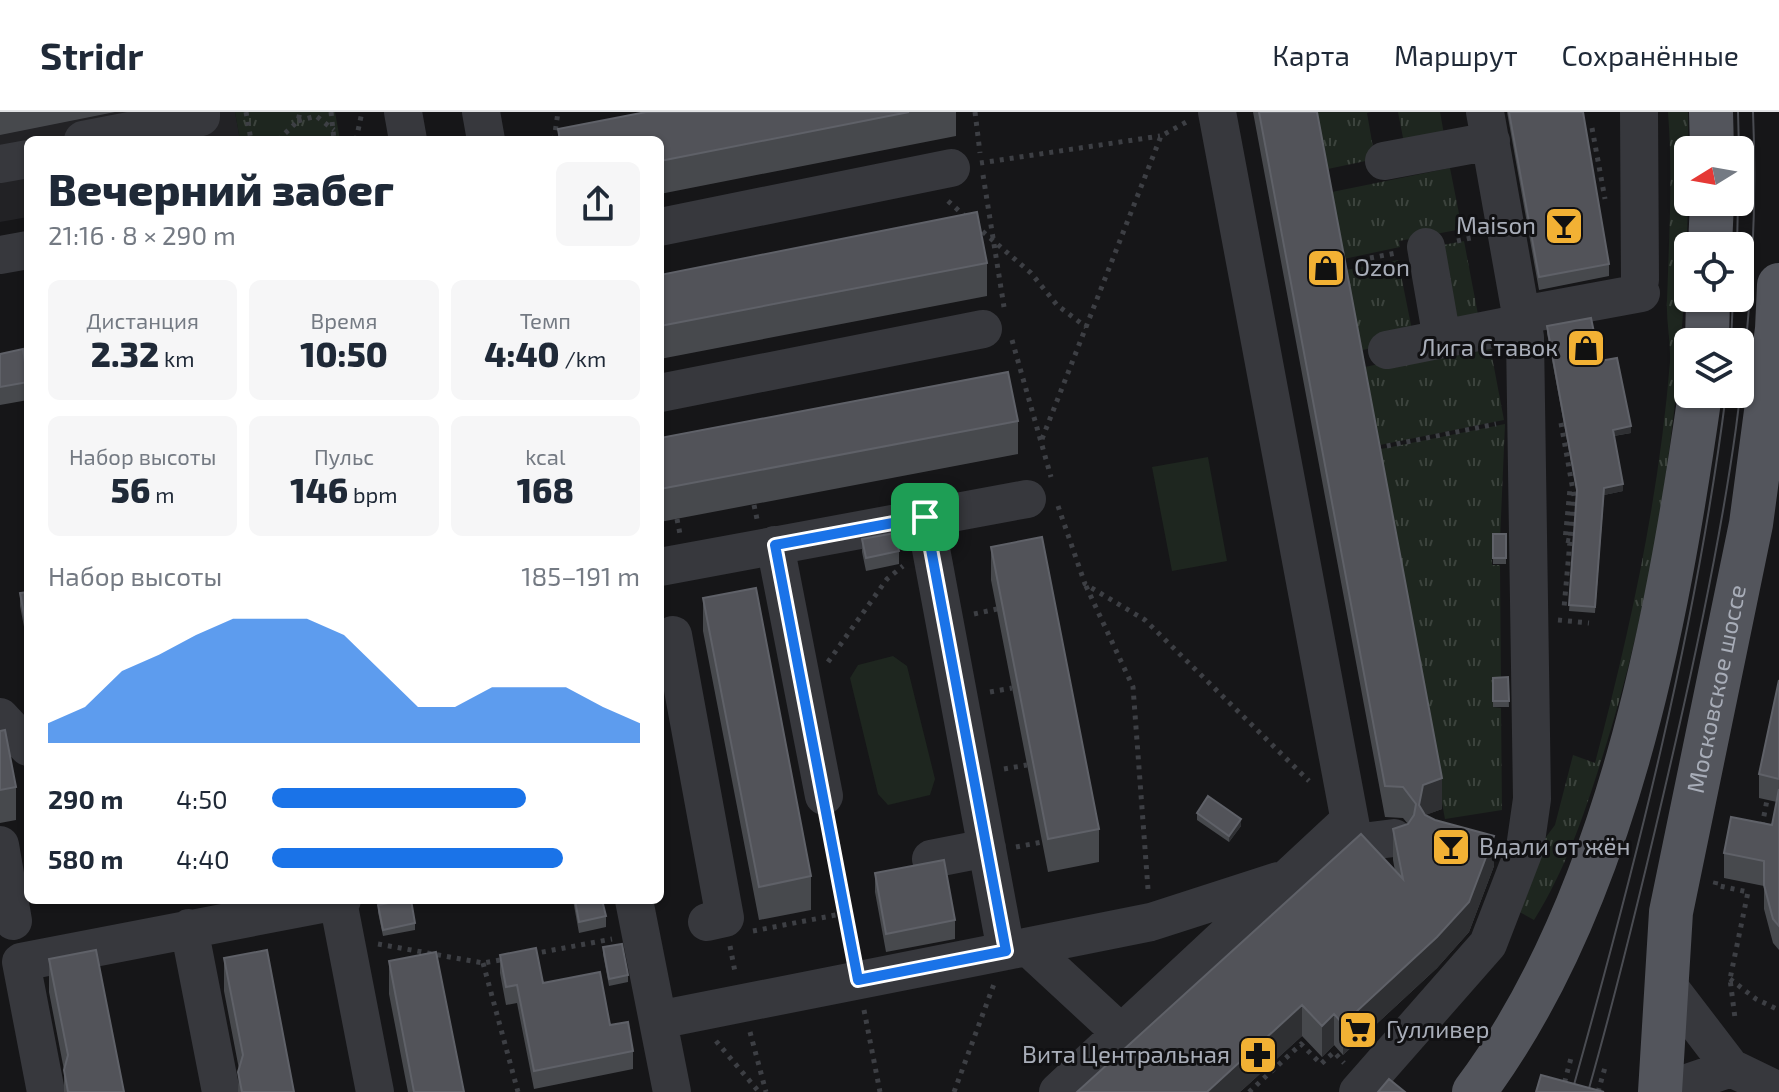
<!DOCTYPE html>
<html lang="ru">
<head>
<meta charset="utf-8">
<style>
	body { margin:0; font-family:"Exo 2",sans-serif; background:#f6f6f7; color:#1f2937; height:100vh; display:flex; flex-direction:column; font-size:30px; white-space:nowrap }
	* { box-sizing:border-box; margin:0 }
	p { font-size:26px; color:#747a83 }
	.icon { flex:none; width:44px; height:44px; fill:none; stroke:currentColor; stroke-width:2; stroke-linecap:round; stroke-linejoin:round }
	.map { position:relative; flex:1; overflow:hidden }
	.sheet { position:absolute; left:24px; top:24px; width:640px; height:768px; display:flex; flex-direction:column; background:#fff; border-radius:12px; box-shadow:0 2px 6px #0004 }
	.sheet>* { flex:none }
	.needle { width:52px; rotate:259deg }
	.tools { position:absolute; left:1674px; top:24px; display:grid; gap:16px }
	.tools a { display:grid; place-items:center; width:80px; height:80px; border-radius:12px; background:#fff; box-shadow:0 2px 6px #0004; font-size:40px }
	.pin { position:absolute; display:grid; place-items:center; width:68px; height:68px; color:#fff; margin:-34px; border-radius:16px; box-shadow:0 4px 12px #0006 }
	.round { display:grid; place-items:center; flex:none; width:84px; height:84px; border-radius:12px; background:#f6f6f7 }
	.summary { display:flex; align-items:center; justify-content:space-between; height:136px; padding:0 24px }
	h1 { font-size:44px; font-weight:800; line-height:60px }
	.metrics { display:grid; grid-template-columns:repeat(3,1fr); gap:12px; height:136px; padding:8px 24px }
	.metrics div { display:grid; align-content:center; border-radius:12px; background:#f6f6f7; text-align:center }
	.metrics b { font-size:34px; font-weight:800 }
	.metrics small { font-size:22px; font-weight:400 }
	.metrics p { font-size:22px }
	.chart { height:224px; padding:16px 24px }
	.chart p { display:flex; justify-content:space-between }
	.chart svg { width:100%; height:144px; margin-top:8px; fill:#1a73e8; opacity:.7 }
	ul { padding:0 24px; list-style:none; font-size:26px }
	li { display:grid; grid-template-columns:128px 96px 1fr; align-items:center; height:60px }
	li i { height:20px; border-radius:10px; background:#1a73e8 }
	header { display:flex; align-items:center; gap:48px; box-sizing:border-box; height:112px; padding:0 40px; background:#fff; border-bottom:2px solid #e0e1e3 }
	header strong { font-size:38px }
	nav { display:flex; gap:44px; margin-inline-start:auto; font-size:28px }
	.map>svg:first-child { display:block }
	.built { fill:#222225 }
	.grass { fill:url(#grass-tufts) }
	.pitch { fill:#1e261f }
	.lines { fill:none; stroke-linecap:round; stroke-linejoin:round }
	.path { stroke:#3d3f44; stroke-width:5; stroke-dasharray:4 6; stroke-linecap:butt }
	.minor { stroke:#37383d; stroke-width:38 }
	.major { stroke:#53555c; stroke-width:44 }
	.tram { stroke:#4a4c52; stroke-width:2 }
	.wall { fill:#47494d }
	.shaded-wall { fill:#2f3033 }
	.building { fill:#525359; stroke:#5f6168; stroke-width:2 }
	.route-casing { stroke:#fff; stroke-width:16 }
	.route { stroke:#1a73e8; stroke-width:10 }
	.labels { text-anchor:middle; stroke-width:6; stroke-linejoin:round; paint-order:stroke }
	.poi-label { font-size:24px; fill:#a8adb8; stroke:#111113; text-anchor:end }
	.street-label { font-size:24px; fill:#a8adb8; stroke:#111113 }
</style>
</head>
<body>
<header>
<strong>Stridr</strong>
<nav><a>Карта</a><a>Маршрут</a><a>Сохранённые</a></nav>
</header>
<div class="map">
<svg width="1779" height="980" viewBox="0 0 1779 980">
	<defs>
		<pattern id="grass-tufts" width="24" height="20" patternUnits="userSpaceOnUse" patternTransform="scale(2)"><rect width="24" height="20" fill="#1e261f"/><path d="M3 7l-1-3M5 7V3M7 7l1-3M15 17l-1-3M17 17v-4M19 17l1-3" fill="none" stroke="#3c433d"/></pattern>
	</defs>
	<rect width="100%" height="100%" fill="#161618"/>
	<!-- built -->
	<path class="built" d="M0 0H235L240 28H28V105L0 110Z"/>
	<!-- grass -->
	<path class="grass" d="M235 0H335L340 28H240Z
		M1312 0H1371L1367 1 1375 47 1323 58Z
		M1398 0H1440L1445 28 1405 36Z
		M1668 0H1688C1692 210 1667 444 1602 646 1584 703 1566 757 1534 808L1514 797 1540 733 1555 713 1573 643 1595 651C1630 519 1659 386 1670 250 1671 230 1666 209 1667 189 1669 126 1673 63 1668 0Z
		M1450 56 1462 117 1399 129 1400 135 1339 148 1327 81Z
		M1464 129 1480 213 1447 219 1432 135Z
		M1398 148 1414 228 1357 239 1341 159Z
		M1489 229 1504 308 1375 334 1360 256Z
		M1505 312 1500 428 1492 429V453H1500L1501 571 1493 572V595L1501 596 1502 698 1445 707 1376 338Z"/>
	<!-- pitch -->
	<path class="pitch" d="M1208 345 1227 449 1172 459 1152 355Z
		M893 544 907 554 935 667 930 683 888 693 878 682 850 566 858 553Z"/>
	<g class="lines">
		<!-- path -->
		<path class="path" d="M246 0 251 28
			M331 0 334 28
			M975 0 980 41
			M298 9 316 4 334 18
			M1592 16 1605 87
			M278 28 298 9 300 0
			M356 28 362 0
			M554 28 558 0
			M980 51 1160 24
			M983 63 1004 195
			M948 89 967 106
			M975 113 1031 161 1057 193 1086 215
			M1457 129 1471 126
			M1370 146 1396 141
			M1012 228 1051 365
			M1561 311 1574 384 1564 496
			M1042 327 1161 24 1190 8
			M1377 336 1496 312
			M754 393 757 407
			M1058 394 1085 472 1145 508 1309 669
			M677 407 680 422
			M1570 429 1565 428 1570 377
			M1086 474 1133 575 1148 777
			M974 502 997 497
			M1558 508 1589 511
			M828 550 887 467 903 454
			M990 580 1012 576
			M1004 657 1027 653
			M830 713 853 837
			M1762 714 1767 688
			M1016 735 1042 730
			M1716 769 1715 773 1748 780 1730 867 1735 906
			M753 819 846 801
			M378 832 483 851 506 847
			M730 834 735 860
			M532 842 612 827
			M483 851 518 980
			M1730 867 1756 887 1779 898
			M864 898 880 980
			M750 920 766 980
			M716 929 759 980
			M954 980 994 872
			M1249 980 1301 932 1321 952 1334 940 1344 951
			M1562 980 1571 946
			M1598 980 1606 952"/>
		<!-- minor -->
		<path class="minor" d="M403 0 408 28
			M481 0 486 28
			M1217 0 1354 731 1394 726
			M1639 0 1640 168
			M83 28 201 5V0
			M1384 49 1491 29
			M0 52 28 47
			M660 115 951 56
			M1426 135 1442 227
			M0 143 28 138
			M1522 203 1641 181
			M1387 238 1523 211
			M660 281 983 217
			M775 433 824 684
			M660 455 1027 387
			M673 523 725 806 707 810
			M0 605 28 635
			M0 733 13 809
			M931 747 987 736
			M634 788 672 980
			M338 789 375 980
			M189 816 221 980
			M1028 835 1121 921
			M1006 839 1151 810 1278 769
			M1666 871 1731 956 1779 979
			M658 908 1006 839 925 405
			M46 980 21 850 342 788
			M1058 980 1349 709
			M1358 980 1488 832 1525 736 1532 687 1525 225 1485 0
			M1661 980 1731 956"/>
		<!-- major -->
		<g class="major">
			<path d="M1711 0 1712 38"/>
			<path d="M1710 134 1712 90"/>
			<path d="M1707 230 1708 186"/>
			<path d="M1474 980C1616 790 1667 513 1700 282"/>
			<path id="s1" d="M1660 980 1671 800 1751 412 1777 217 1779 173"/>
		</g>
		<!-- tram -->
		<path class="tram" d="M1738 0 1739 38
			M1737 134 1738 90
			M1731 230 1733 186
			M1572 980C1636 751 1696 518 1726 282
			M1588 980C1621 864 1649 746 1676 628 1724 419 1762 216 1753 0"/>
	</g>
	<!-- wall -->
	<path class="wall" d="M0 0H115L0 23Z
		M646 0H956V24L660 82V28H558V17Z
		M1253 0H1317L1442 697 1425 703 1494 754 1469 820 1437 856 1343 943 1334 933 1322 945 1302 924 1240 980 1395 759 1393 748V717L1408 712 1403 706 1385 705Z
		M1507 0H1583L1609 152V164L1539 178Z
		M987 151V184L660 247V163Z
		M1547 214 1600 249 1631 321 1614 324 1623 379 1604 383 1595 501 1569 499 1577 382 1547 221Z
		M0 242 28 267V288L0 293Z
		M1018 309V342L660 410V326Z
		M1493 422H1506V452H1493Z
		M862 427 899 439V452L866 459 862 440Z
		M991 435 1099 717V750L1048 760 991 468Z
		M28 480V525H26L20 494V481Z
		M703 486 811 764V798L759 808 703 519Z
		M1508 565 1509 595H1493V566Z
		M1779 568V838L1773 831 1764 797V774L1724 766V741L1772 713 1777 690 1759 686V662Z
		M0 619 16 675V708L0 711Z
		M1197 701 1241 714 1229 730 1197 708Z
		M875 761 955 808V827L886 840 875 780Z
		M573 788H602L606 804V815L579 821Z
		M378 793 415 811V818L383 824 378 800Z
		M603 835 628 863V870L609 874 603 842Z
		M500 843 610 913 633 939V957L534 977 517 891 506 893 500 861Z
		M224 846 294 980H238L239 957 224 879Z
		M49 847 124 980H64V958L49 880Z
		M389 849 464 980H408L389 882Z"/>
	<!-- shaded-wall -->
	<path class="shaded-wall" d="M1631 314V321L1613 324V318Z
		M1623 372V379L1604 383 1595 501 1604 376Z
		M1442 666V697L1423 704 1419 693 1423 673Z
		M1241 707V714L1229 730V724Z
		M1494 724V754L1469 820 1437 856 1343 943V912Z
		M1302 893V924L1240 980H1207Z
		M1334 902V933L1322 945V914Z"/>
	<!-- building -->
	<path class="building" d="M646 0H909L660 49V28H560L558 17Z
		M1259 0H1317L1442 666 1423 673 1419 693 1425 703 1435 708 1494 724 1469 790 1437 825 1343 912 1334 902 1322 914 1302 893 1207 980H1077L1361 722 1403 767 1393 717 1408 712 1414 703 1416 692 1403 675 1385 674Z
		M1509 0H1583L1609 152 1539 165Z
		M977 100 987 151 660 214V163Z
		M1591 206 1600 249 1617 246 1631 314 1613 318 1623 372 1604 376 1595 495 1569 493 1577 378 1547 214Z
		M23 237 28 270 0 275V242Z
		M1008 260 1018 309 660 377V326Z
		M895 421 899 439 866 446 862 427Z
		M1493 422H1506V446H1493Z
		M1042 425 1099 717 1048 727 991 435Z
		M756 476 811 764 759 775 703 486Z
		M28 480V512L26 513 20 481Z
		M1508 565 1509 589H1493V566Z
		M1779 568V667L1759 662Z
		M5 618 16 675 0 678V619Z
		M1779 677V814L1773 807 1764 773V749L1724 741 1731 705 1772 713Z
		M1208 684 1241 707 1229 724 1197 701Z
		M944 748 955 808 886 822 875 761Z
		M405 788H411L415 811 383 818 378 793Z
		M575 788H602L606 804 579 810Z
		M622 832 628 863 609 867 603 835Z
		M536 836 543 871 600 860 610 913 628 910 633 939 534 959 517 873 506 875 500 843Z
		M96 838 124 980H68L64 958 68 943 49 847Z
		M267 838 294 980H242L238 960 243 943 224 846Z
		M436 840 464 980H414L389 849Z
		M1541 963 1604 980H1536Z
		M1389 967 1405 980H1378Z"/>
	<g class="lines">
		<defs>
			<path id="route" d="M925 405 1006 839 858 868 775 433Z"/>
		</defs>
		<!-- route casing -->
		<use href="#route" class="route-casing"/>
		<!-- route -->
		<use href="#route" class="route"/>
	</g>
	<!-- icons -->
	<defs>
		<symbol id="bar-square" viewBox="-11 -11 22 22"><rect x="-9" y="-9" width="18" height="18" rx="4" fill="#f2b134" stroke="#111113"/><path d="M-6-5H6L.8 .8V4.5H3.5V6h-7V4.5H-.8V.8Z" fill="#111"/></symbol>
		<symbol id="shop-square" viewBox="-11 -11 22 22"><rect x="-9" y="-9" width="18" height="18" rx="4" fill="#f2b134" stroke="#111113"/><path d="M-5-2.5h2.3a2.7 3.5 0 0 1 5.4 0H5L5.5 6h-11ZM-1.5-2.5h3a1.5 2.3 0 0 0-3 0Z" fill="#111"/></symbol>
		<symbol id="supermarket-square" viewBox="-11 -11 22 22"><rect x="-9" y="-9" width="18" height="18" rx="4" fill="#f2b134" stroke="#111113"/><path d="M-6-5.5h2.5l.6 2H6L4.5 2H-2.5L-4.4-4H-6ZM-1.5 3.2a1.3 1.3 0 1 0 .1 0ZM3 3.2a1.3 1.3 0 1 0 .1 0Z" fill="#111"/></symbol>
		<symbol id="pharmacy-square" viewBox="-11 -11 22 22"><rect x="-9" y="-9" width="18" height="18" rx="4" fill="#f2b134" stroke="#111113"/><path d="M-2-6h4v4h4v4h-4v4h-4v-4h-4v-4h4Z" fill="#111"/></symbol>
	</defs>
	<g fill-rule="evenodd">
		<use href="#bar-square" x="1542" y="92" width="44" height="44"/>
		<use href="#shop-square" x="1304" y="134" width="44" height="44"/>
		<use href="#shop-square" x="1564" y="214" width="44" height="44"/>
		<use href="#bar-square" x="1429" y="713" width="44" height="44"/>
		<use href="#supermarket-square" x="1336" y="896" width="44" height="44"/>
		<use href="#pharmacy-square" x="1236" y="921" width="44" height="44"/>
	</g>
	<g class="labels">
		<!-- poi labels -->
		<g class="poi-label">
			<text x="1536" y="122">Maison</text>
			<text x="1354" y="164" text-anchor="start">Ozon</text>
			<text x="1558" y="244">Лига Ставок</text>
			<text x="1479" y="743" text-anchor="start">Вдали от жён</text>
			<text x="1386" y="926" text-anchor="start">Гулливер</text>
			<text x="1230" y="951">Вита Центральная</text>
		</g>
		<!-- street labels -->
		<g class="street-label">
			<text dy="8" stroke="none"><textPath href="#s1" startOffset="408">Московское шоссе</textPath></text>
		</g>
	</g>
</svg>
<div class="tools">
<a><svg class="needle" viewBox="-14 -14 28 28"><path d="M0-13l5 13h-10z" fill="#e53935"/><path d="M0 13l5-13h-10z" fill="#747a83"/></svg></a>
<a><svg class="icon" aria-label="locate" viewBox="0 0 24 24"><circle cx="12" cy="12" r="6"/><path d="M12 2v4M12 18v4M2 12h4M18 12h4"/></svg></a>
<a><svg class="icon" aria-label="layers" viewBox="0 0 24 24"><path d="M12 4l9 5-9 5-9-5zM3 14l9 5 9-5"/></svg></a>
</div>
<div class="pin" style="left:925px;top:405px;background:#1e9e55"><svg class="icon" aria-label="arrive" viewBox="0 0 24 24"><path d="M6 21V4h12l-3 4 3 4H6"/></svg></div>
<section class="sheet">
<div class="summary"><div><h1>Вечерний забег</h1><p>21:16 · 8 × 290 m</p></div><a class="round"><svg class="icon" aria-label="share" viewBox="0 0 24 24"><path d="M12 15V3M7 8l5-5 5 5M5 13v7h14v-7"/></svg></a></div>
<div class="metrics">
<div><p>Дистанция</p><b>2.32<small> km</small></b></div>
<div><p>Время</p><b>10:50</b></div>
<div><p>Темп</p><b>4:40<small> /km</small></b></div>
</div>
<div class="metrics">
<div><p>Набор высоты</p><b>56<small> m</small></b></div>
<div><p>Пульс</p><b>146<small> bpm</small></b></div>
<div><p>kcal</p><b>168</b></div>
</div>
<div class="chart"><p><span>Набор высоты</span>185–191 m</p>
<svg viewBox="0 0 160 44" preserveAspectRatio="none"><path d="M0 44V38L10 33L20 22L30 17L40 11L50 6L60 6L70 6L80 11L90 22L100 33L110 33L120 27L130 27L140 27L150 33L160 38V44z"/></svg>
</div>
<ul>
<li><b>290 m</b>4:50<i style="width:69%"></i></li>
<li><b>580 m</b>4:40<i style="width:79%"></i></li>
</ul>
</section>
</div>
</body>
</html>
